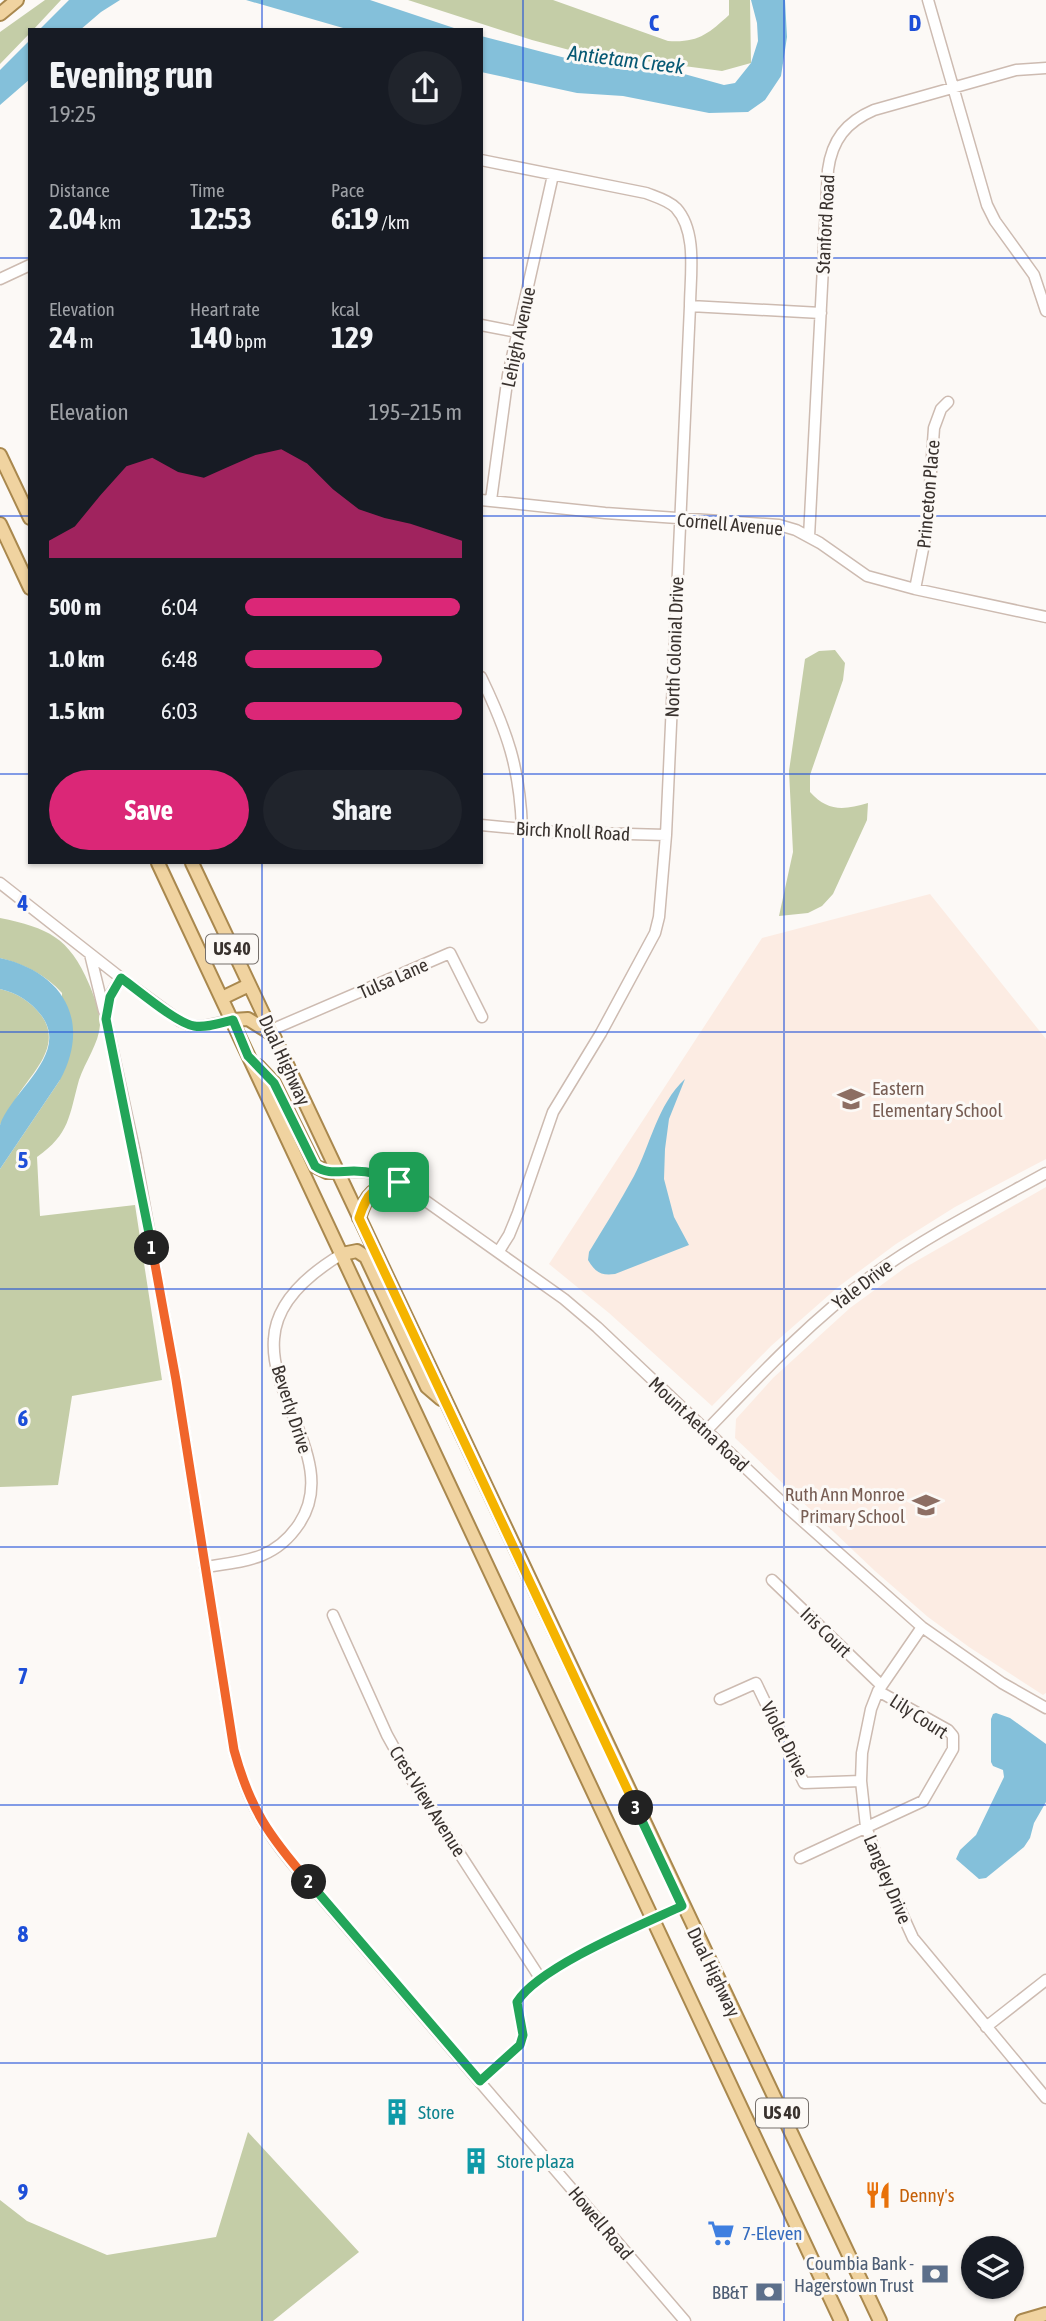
<!DOCTYPE html>
<html lang="en">
<head>
<meta charset="utf-8">
<style>
	body { margin:0; font-family:"Asap Condensed",sans-serif; background:#20242c; color:#f1f3f6; height:100vh; display:flex; flex-direction:column; font-size:26px; white-space:nowrap }
	* { box-sizing:border-box; margin:0 }
	p { font-size:23px; color:#9ea1a6 }
	.icon { flex:none; width:38px; height:38px; fill:none; stroke:currentColor; stroke-width:2; stroke-linecap:round; stroke-linejoin:round }
	.map { position:relative; flex:1; overflow:hidden }
	.details { position:absolute; left:28px; top:28px; width:455px; height:836px; display:flex; flex-direction:column; background:#171b24; border-radius:0px; box-shadow:0 2px 5px #0004 }
	.details>* { flex:none }
	.controls { position:absolute; left:961px; top:2236px; display:grid; gap:14px }
	.controls a { display:grid; place-items:center; width:63px; height:63px; border-radius:50%; background:#171b24; box-shadow:0 2px 5px #0004; font-size:35px }
	.pin { position:absolute; display:grid; place-items:center; width:60px; height:60px; color:#fff; margin:-30px; border-radius:14px; box-shadow:0 4px 10px #0006 }
	.km { position:absolute; width:35px; height:35px; margin:-18px; border-radius:50%; background:#222; color:#fff; font-size:19px; line-height:35px; text-align:center }
	.round { display:grid; place-items:center; flex:none; width:74px; height:74px; border-radius:37px; background:#20242c }
	.head { display:flex; align-items:center; justify-content:space-between; height:119px; padding:0 21px }
	h1 { font-size:38px; font-weight:700; line-height:52px }
	.figures { display:grid; grid-template-columns:repeat(3,1fr); gap:10px; height:119px; padding:7px 21px }
	.figures div { display:grid; align-content:center }
	.figures b { font-size:30px; font-weight:700 }
	.figures small { font-size:19px; font-weight:400 }
	.figures p { font-size:19px }
	.chart { height:196px; padding:14px 21px }
	.chart p { display:flex; justify-content:space-between }
	.chart svg { width:100%; height:126px; margin-top:7px; fill:#db2777; opacity:.7 }
	.primary-button { display:flex; gap:14px; margin-top:auto; padding:14px 21px }
	.primary-button a { flex:1; height:80px; border-radius:42px; background:#db2777; color:#fff; font-size:28px; font-weight:700; line-height:80px; text-align:center }
	.primary-button a+a { background:#20242c; color:#f1f3f6 }
	ul { padding:0 21px; list-style:none; font-size:23px }
	li { display:grid; grid-template-columns:112px 84px 1fr; align-items:center; height:52px }
	li i { height:18px; border-radius:9px; background:#db2777 }
	.map>svg:first-child { display:block }
	.built { fill:#fcece3 }
	.green { fill:#c4cda7 }
	.water { fill:#84c0da }
	.lines { fill:none; stroke-linecap:round; stroke-linejoin:round }
	.minor-casing { stroke:#cdbbb1; stroke-width:13 }
	.major-casing { stroke:#a9884e; stroke-width:16 }
	.minor { stroke:#fff; stroke-width:10 }
	.major { stroke:#f0d3a0; stroke-width:12 }
	.split-1-casing { stroke:#fff; stroke-width:14 }
	.split-2-casing { stroke:#fff; stroke-width:14 }
	.split-3-casing { stroke:#fff; stroke-width:14 }
	.split-4-casing { stroke:#fff; stroke-width:14 }
	.split-1 { stroke:#22a559; stroke-width:9 }
	.split-2 { stroke:#f0652b; stroke-width:9 }
	.split-3 { stroke:#22a559; stroke-width:9 }
	.split-4 { stroke:#f5b400; stroke-width:9 }
	.grid { fill:none; stroke:#1d4ed8; stroke-width:2; stroke-opacity:0.55 }
	.labels { text-anchor:middle; stroke-width:6; stroke-linejoin:round; paint-order:stroke }
	.shield { fill:#fcf9f6; stroke:#746e6a; stroke-width:2 }
	.shield-label { font-size:18px; font-weight:bold; fill:#39322e }
	.street-label { font-size:19px; fill:#39322e; stroke:#fcf9f6 }
	.education-label { font-size:19px; fill:#785e54; stroke:#fcf9f6; text-anchor:start }
	.culture-label { font-size:19px; fill:#0d838f; stroke:#fcf9f6; text-anchor:start }
	.food-label { font-size:19px; fill:#c56008; stroke:#fcf9f6; text-anchor:start }
	.shop-label { font-size:19px; fill:#366cbe; stroke:#fcf9f6; text-anchor:start }
	.service-label { font-size:19px; fill:#4e5e75; stroke:#fcf9f6; text-anchor:end }
	.water-label { font-size:21px; font-style:italic; fill:#065873; stroke:#fcf9f6 }
	.grid-label { font-size:23px; text-anchor:middle; font-weight:bold; fill:#1d4ed8; stroke:#fcf9f6; stroke-width:6; stroke-linejoin:round; paint-order:stroke }
</style>
</head>
<body>
<div class="map">
<svg width="1046" height="2321" viewBox="0 0 1046 2321">
	<rect width="100%" height="100%" fill="#fcf9f6"/>
	<!-- built -->
	<path class="built" d="M930 894 1046 1039V1159L955 1207 896 1244 838 1287 771 1346 712 1406 609 1313 549 1264 762 938Z
		M1046 1187V1693L1043 1695 969 1647 928 1617 875 1571 735 1438 736 1419 773 1378 850 1308 906 1267Z"/>
	<!-- green -->
	<path class="green" d="M45 0H61L33 30H30V33L0 64V32Z
		M408 0H553L668 41C698 43 708 34 729 15V0H750L751 63 722 71 577 52 532 40Z
		M835 650 845 663 843 680 810 775V792C828 812 844 810 868 803L867 820 833 894 822 906 808 913 779 916 793 852 789 771 805 659 819 651Z
		M0 918C48 928 69 937 89 984 94 996 100 1011 100 1025 99 1043 85 1062 79 1080 69 1116 70 1134 37 1157L40 1216 135 1205 162 1380 72 1396 58 1485 0 1487V1169L60 1080 62 993C46 975 24 964 0 958Z
		M0 989C17 993 30 1001 41 1015 62 1043 36 1069 20 1092 13 1103 7 1114 0 1125Z
		M248 2132 359 2252 273 2321H0V2200L27 2221 107 2255 216 2237Z"/>
	<!-- water -->
	<path class="water" d="M69 0H120L101 12 80 30H39Z
		M246 0H370L460 30H350Z
		M751 0H785L787 37 781 76 765 100 748 112 709 113 623 96 577 93 481 72V36L577 61 677 72 724 85 735 83 751 63 758 41 757 23Z
		M30 40V79L0 105V70Z
		M0 958C63 972 92 1021 60 1080L0 1169C0 1156 0 1137 0 1125 11 1091 71 1054 41 1015 30 1001 17 993 0 989Z
		M685 1079 669 1119 665 1149 664 1179 674 1217 689 1245 615 1274C601 1276 595 1272 588 1260L589 1252C604 1227 620 1202 634 1176 651 1144 657 1105 685 1079Z
		M996 1713 1010 1718 1046 1744V1802L1034 1823 1030 1838 1024 1847 986 1878 979 1879 956 1859 960 1850 976 1835 1004 1777 1003 1770 993 1766 991 1762V1719L993 1714Z"/>
	<g class="lines">
		<defs>
			<path id="minor" d="M928 0 987 205 995 221 1034 275 1046 311
				M481 160 646 193C656 197 668 200 676 208 698 232 690 277 690 306L666 835 659 917 655 933 601 1033 553 1112 518 1213 509 1235 499 1251
				M0 279 30 265
				M690 306 821 313
				M481 325 517 332
				M481 500 605 513 779 525 796 530 820 543 867 576 915 589 1046 617
				M491 500 508 375 553 175
				M809 537 828 170C832 140 846 122 874 110L1016 70 1046 68
				M915 589 927 529 934 428 941 409 948 402
				M481 677C507 731 520 768 522 829
				M481 825 554 832 666 835
				M0 883 121 978 180 1021 192 1026H203L233 1020
				M90 954 104 1011
				M121 978 109 997 106 1019 135 1153 176 1380 234 1750C246 1796 261 1825 291 1862L685 2321
				M271 1030 450 953 482 1017
				M337 1172C359 1171 379 1172 399 1182L564 1299 597 1327 788 1508 922 1627 1002 1683 1046 1708
				M706 1431C758 1377 809 1322 870 1277 925 1237 986 1206 1046 1173
				M205 1567C245 1561 275 1560 299 1524 339 1465 269 1400 274 1339 276 1300 312 1272 342 1254
				M772 1580 881 1685
				M333 1615 387 1735 412 1780 540 1978
				M922 1627 878 1691 871 1709 862 1753 861 1781 866 1827 879 1863 913 1938 1046 2098
				M720 1699 756 1683 804 1783 861 1781
				M800 1858 923 1801 953 1749V1736L948 1730 878 1691
				M986 2027 1046 1980
				M480 2081 520 2045 523 2035 517 2002C537 1968 643 1924 682 1906"/>
			<path id="major" d="M0 14 17 0
				M0 455 30 518
				M0 524 30 588
				M158 863 841 2321
				M192 863 880 2321
				M222 998 249 985
				M233 1020 248 1019 272 1034
				M258 1066 274 1083 315 1166 327 1172H337
				M359 1218C368 1191 372 1189 399 1182
				M342 1254 357 1251 366 1257 427 1387 441 1399
				M1022 2321 1046 2314"/>
		</defs>
		<!-- minor casing -->
		<use href="#minor" class="minor-casing"/>
		<!-- major casing -->
		<use href="#major" class="major-casing"/>
		<!-- minor -->
		<use href="#minor" class="minor"/>
		<!-- major -->
		<use href="#major" class="major"/>
	</g>
	<g class="lines">
		<defs>
			<path id="split-1" d="M152 1248 106 1019 110 997 121 978C138 990 176 1023 194 1026 207 1028 220 1023 233 1020L248 1056 274 1083 315 1166C327 1175 340 1171 354 1171 370 1171 385 1175 399 1182"/>
			<path id="split-2" d="M152 1248 176 1380 234 1750C250 1809 269 1836 309 1882"/>
			<path id="split-3" d="M309 1882 480 2081 520 2045 523 2035 517 2002C538 1967 643 1924 682 1906L636 1808"/>
			<path id="split-4" d="M399 1182C372 1189 368 1191 359 1218L636 1808"/>
		</defs>
		<!-- split-1 casing -->
		<use href="#split-1" class="split-1-casing"/>
		<!-- split-2 casing -->
		<use href="#split-2" class="split-2-casing"/>
		<!-- split-3 casing -->
		<use href="#split-3" class="split-3-casing"/>
		<!-- split-4 casing -->
		<use href="#split-4" class="split-4-casing"/>
		<!-- split-1 -->
		<use href="#split-1" class="split-1"/>
		<!-- split-2 -->
		<use href="#split-2" class="split-2"/>
		<!-- split-3 -->
		<use href="#split-3" class="split-3"/>
		<!-- split-4 -->
		<use href="#split-4" class="split-4"/>
	</g>
	<!-- grid -->
	<path class="grid" d="M262 0V30M523 0V2321M784 0V2321M0 258H30M481 258H1046M0 516H30M481 516H1046M0 774H30M481 774H1046M262 863V2321M0 1032H1046M0 1289H1046M0 1547H1046M0 1805H1046M0 2063H1046"/>
	<!-- icons -->
	<defs>
		<symbol id="school-bare" viewBox="-9 -9 18 18"><path d="M0-5L7-2L0 1L-7-2ZM-4 1L0 2.5L4 1V4Q0 6-4 4Z" fill="#8d6e63" stroke="#fcf9f6" stroke-width="2.5" paint-order="stroke"/></symbol>
		<symbol id="building-bare" viewBox="-9 -9 18 18"><path d="M-4-6H4V6H1V3H-1V6H-4ZM-2.5-4.3h1.7v1.8h-1.7ZM.8-4.3h1.7v1.8H.8ZM-2.5-1h1.7V.8h-1.7ZM.8-1h1.7V.8H.8Z" fill="#0f9aa8" stroke="#fcf9f6" stroke-width="2.5" paint-order="stroke"/></symbol>
		<symbol id="restaurant-bare" viewBox="-9 -9 18 18"><path d="M-5-6h1v4h1v-4h1v4h1v-4h1v5L-1.5 .5V6h-2V.5L-5-1ZM5-6V6H3V1.5H1.5Q1.5-4 5-6Z" fill="#e8710a" stroke="#fcf9f6" stroke-width="2.5" paint-order="stroke"/></symbol>
		<symbol id="supermarket-bare" viewBox="-9 -9 18 18"><path d="M-6-5.5h2.5l.6 2H6L4.5 2H-2.5L-4.4-4H-6ZM-1.5 3.2a1.3 1.3 0 1 0 .1 0ZM3 3.2a1.3 1.3 0 1 0 .1 0Z" fill="#3f7fe0" stroke="#fcf9f6" stroke-width="2.5" paint-order="stroke"/></symbol>
		<symbol id="bank-bare" viewBox="-9 -9 18 18"><path d="M-6-4H6V4H-6ZM0-2.3a2.3 2.3 0 1 0 0 4.6a2.3 2.3 0 1 0 0-4.6Z" fill="#5c6f8a" stroke="#fcf9f6" stroke-width="2.5" paint-order="stroke"/></symbol>
	</defs>
	<g fill-rule="evenodd">
		<use href="#school-bare" x="832" y="1080" width="38" height="38"/>
		<use href="#school-bare" x="907" y="1486" width="38" height="38"/>
		<use href="#building-bare" x="378" y="2093" width="38" height="38"/>
		<use href="#building-bare" x="457" y="2142" width="38" height="38"/>
		<use href="#restaurant-bare" x="859" y="2176" width="38" height="38"/>
		<use href="#supermarket-bare" x="702" y="2214" width="38" height="38"/>
		<use href="#bank-bare" x="916" y="2255" width="38" height="38"/>
		<use href="#bank-bare" x="750" y="2273" width="38" height="38"/>
	</g>
	<g class="labels">
		<!-- shield labels -->
		<g class="shield">
			<rect x="206" y="934.5" width="52" height="29" rx="5"/>
			<rect x="756" y="2098.5" width="52" height="29" rx="5"/>
		</g>
		<g class="shield-label">
			<text x="232" y="955">US 40</text>
			<text x="782" y="2119">US 40</text>
		</g>
		<!-- street labels -->
		<g class="street-label">
			<text transform="translate(825 224) rotate(-87)" y="7">Stanford Road</text>
			<text transform="translate(518 337) rotate(-78)" y="7">Lehigh Avenue</text>
			<text transform="translate(928 494) rotate(-85)" y="7">Princeton Place</text>
			<text transform="translate(730 524) rotate(5)" y="7">Cornell Avenue</text>
			<text transform="translate(674 647) rotate(-88)" y="7">North Colonial Drive</text>
			<text transform="translate(573 831) rotate(3)" y="7">Birch Knoll Road</text>
			<text transform="translate(393 978) rotate(-24)" y="7">Tulsa Lane</text>
			<text transform="translate(285 1060) rotate(65)" y="7">Dual Highway</text>
			<text transform="translate(862 1284) rotate(-37)" y="7">Yale Drive</text>
			<text transform="translate(292 1409) rotate(72)" y="7">Beverly Drive</text>
			<text transform="translate(699 1424) rotate(43)" y="7">Mount Aetna Road</text>
			<text transform="translate(826 1632) rotate(44)" y="7">Iris Court</text>
			<text transform="translate(919 1716) rotate(33)" y="7">Lily Court</text>
			<text transform="translate(785 1739) rotate(63)" y="7">Violet Drive</text>
			<text transform="translate(428 1801) rotate(58)" y="7">Crest View Avenue</text>
			<text transform="translate(888 1879) rotate(67)" y="7">Langley Drive</text>
			<text transform="translate(714 1972) rotate(64)" y="7">Dual Highway</text>
			<text transform="translate(601 2223) rotate(50)" y="7">Howell Road</text>
		</g>
		<!-- education labels -->
		<g class="education-label">
			<text x="872" y="1095">Eastern<tspan x="872" dy="22">Elementary School</tspan></text>
			<text x="905" y="1501" text-anchor="end">Ruth Ann Monroe<tspan x="905" dy="22">Primary School</tspan></text>
		</g>
		<!-- culture labels -->
		<g class="culture-label">
			<text x="418" y="2119">Store</text>
			<text x="497" y="2168">Store plaza</text>
		</g>
		<!-- food labels -->
		<g class="food-label">
			<text x="899" y="2202">Denny's</text>
		</g>
		<!-- shop labels -->
		<g class="shop-label">
			<text x="742" y="2240">7-Eleven</text>
		</g>
		<!-- service labels -->
		<g class="service-label">
			<text x="914" y="2270">Coumbia Bank -<tspan x="914" dy="22">Hagerstown Trust</tspan></text>
			<text x="748" y="2299">BB&amp;T</text>
		</g>
		<!-- water labels -->
		<g class="water-label">
			<text transform="translate(626 60) rotate(7)" y="7">Antietam Creek</text>
		</g>
	</g>
	<g class="grid-label">
		<text x="654" y="31">C</text>
		<text x="915" y="31">D</text>
		<text x="23" y="911">4</text>
		<text x="23" y="1168">5</text>
		<text x="23" y="1426">6</text>
		<text x="23" y="1684">7</text>
		<text x="23" y="1942">8</text>
		<text x="23" y="2200">9</text>
	</g>
</svg>
<div class="controls">
<a><svg class="icon" aria-label="layers" viewBox="0 0 24 24"><path d="M12 4l9 5-9 5-9-5zM3 14l9 5 9-5"/></svg></a>
</div>
<div class="pin" style="left:399px;top:1182px;background:#1e9e55"><svg class="icon" aria-label="arrive" viewBox="0 0 24 24"><path d="M6 21V4h12l-3 4 3 4H6"/></svg></div>
<b class="km" style="left:152px;top:1248px">1</b>
<b class="km" style="left:309px;top:1882px">2</b>
<b class="km" style="left:636px;top:1808px">3</b>
<section class="details">
<div class="head"><div><h1>Evening run</h1><p>19:25</p></div><a class="round"><svg class="icon" aria-label="share" viewBox="0 0 24 24"><path d="M12 15V3M7 8l5-5 5 5M5 13v7h14v-7"/></svg></a></div>
<div class="figures">
<div><p>Distance</p><b>2.04<small> km</small></b></div>
<div><p>Time</p><b>12:53</b></div>
<div><p>Pace</p><b>6:19<small> /km</small></b></div>
</div>
<div class="figures">
<div><p>Elevation</p><b>24<small> m</small></b></div>
<div><p>Heart rate</p><b>140<small> bpm</small></b></div>
<div><p>kcal</p><b>129</b></div>
</div>
<div class="chart"><p><span>Elevation</span>195–215 m</p>
<svg viewBox="0 0 160 44" preserveAspectRatio="none"><path d="M0 44V38L10 33L20 22L30 12L40 9L50 14L60 16L70 12L80 8L90 6L100 11L110 20L120 27L130 30L140 32L150 35L160 38V44z"/></svg>
</div>
<ul>
<li><b>500 m</b>6:04<i style="width:99%"></i></li>
<li><b>1.0 km</b>6:48<i style="width:63%"></i></li>
<li><b>1.5 km</b>6:03<i style="width:100%"></i></li>
</ul>
<div class="primary-button"><a>Save</a><a>Share</a></div>
</section>
</div>
</body>
</html>
